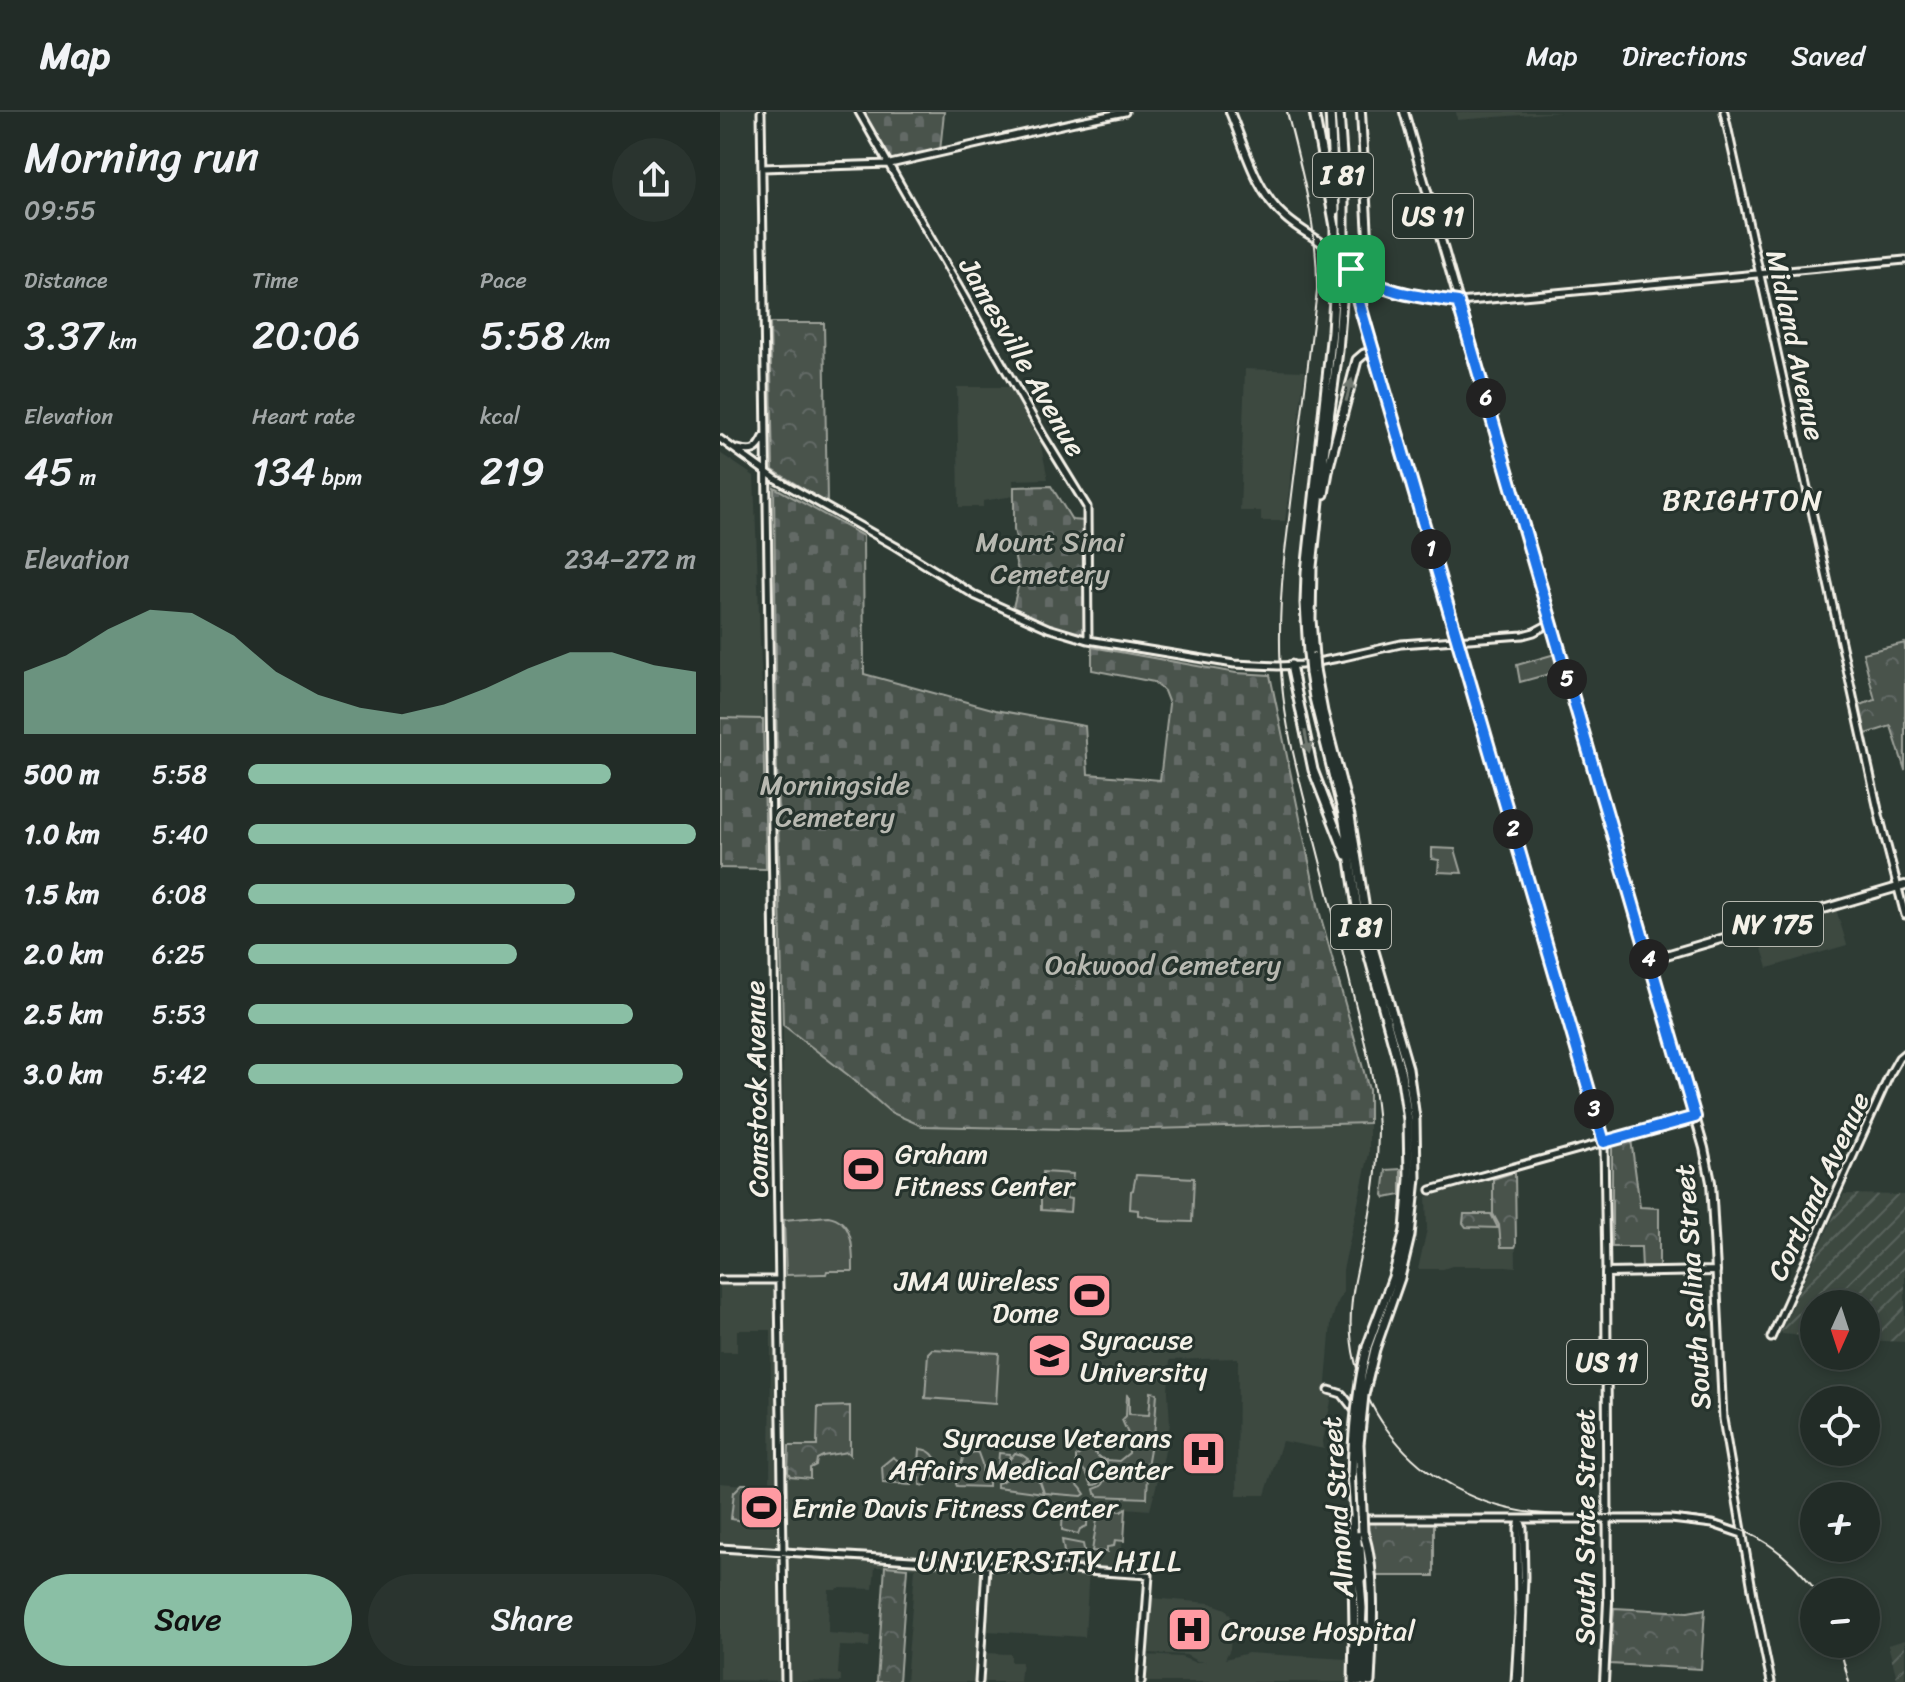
<!DOCTYPE html>
<html lang="en">
<head>
<meta charset="utf-8">
<style>
	body { margin:0; font-family:Sriracha,sans-serif; background:#2a342f; color:#f1f3f6; height:100vh; display:flex; flex-direction:column; font-size:30px; white-space:nowrap }
	* { box-sizing:border-box; margin:0 }
	p { font-size:26px; color:#a2a7a7 }
	.icon { flex:none; width:44px; height:44px; fill:none; stroke:currentColor; stroke-width:2; stroke-linecap:round; stroke-linejoin:round }
	.map { position:relative; flex:1; overflow:hidden }
	.drawer { display:flex; flex-direction:column; background:#222c27; width:720px }
	.drawer>* { flex:none }
	.needle { width:52px; rotate:183deg }
	.fabs { position:absolute; left:1080px; top:1178px; display:grid; gap:16px }
	.fabs a { display:grid; place-items:center; width:80px; height:80px; border-radius:50%; background:#222c27; box-shadow:0 4px 12px #0003,0 0 0 2px #3f4844; font-size:40px }
	.pin { position:absolute; display:grid; place-items:center; width:68px; height:68px; color:#fff; margin:-34px; border-radius:16px; box-shadow:0 4px 12px #0006 }
	.km { position:absolute; width:40px; height:40px; margin:-20px; border-radius:50%; background:#222; color:#fff; font-size:22px; line-height:40px; text-align:center }
	.round { display:grid; place-items:center; flex:none; width:84px; height:84px; border-radius:42px; background:#2a342f }
	.head { display:flex; align-items:center; justify-content:space-between; height:136px; padding:0 24px }
	h1 { font-size:44px; font-weight:600; line-height:60px }
	.stats { display:grid; grid-template-columns:repeat(3,1fr); gap:12px; height:136px; padding:8px 24px }
	.stats div { display:grid; align-content:center }
	.stats b { font-size:40px; font-weight:600 }
	.stats small { font-size:22px; font-weight:400 }
	.stats p { font-size:22px }
	.chart { height:224px; padding:16px 24px }
	.chart p { display:flex; justify-content:space-between }
	.chart svg { width:100%; height:144px; margin-top:8px; fill:#8abfa5; opacity:.7 }
	.action { display:flex; gap:16px; margin-top:auto; padding:16px 24px }
	.action a { flex:1; height:92px; border-radius:48px; background:#8abfa5; color:#111; font-size:32px; font-weight:600; line-height:92px; text-align:center }
	.action a+a { background:#2a342f; color:#f1f3f6 }
	ul { padding:0 24px; list-style:none; font-size:26px }
	li { display:grid; grid-template-columns:128px 96px 1fr; align-items:center; height:60px }
	li i { height:20px; border-radius:10px; background:#8abfa5 }
	header { display:flex; align-items:center; gap:48px; box-sizing:border-box; height:112px; padding:0 40px; background:#222c27; border-bottom:2px solid #3f4844 }
	header strong { font-size:38px }
	nav { display:flex; gap:44px; margin-inline-start:auto; font-size:28px }
	main { display:flex; flex:1; min-height:0 }
	.map>svg:first-child { display:block }
	.built { fill:#3c4841 }
	.industrial { fill:url(#industrial-furrows) }
	.green { fill:#48524c; stroke:#9ea29a; stroke-width:2 }
	.cemetery { fill:url(#cemetery-stones); stroke:#9ea29a; stroke-width:2 }
	.park { fill:url(#park-crowns); stroke:#9ea29a; stroke-width:2 }
	.lines { fill:none; stroke-linecap:round; stroke-linejoin:round }
	.secondary-casing { stroke:#f4f1e8; stroke-width:11 }
	.primary-casing { stroke:#f4f1e8; stroke-width:12 }
	.highway-casing { stroke:#f4f1e8; stroke-width:13 }
	.secondary { stroke:#26332d; stroke-width:5 }
	.primary { stroke:#26332d; stroke-width:6 }
	.highway { stroke:#26332d; stroke-width:7 }
	.rail { stroke:#f4f1e8; stroke-width:2 }
	.highway-bridge-casing { stroke:#f4f1e8; stroke-width:13; stroke-linecap:butt }
	.highway-bridge { stroke:#26332d; stroke-width:7 }
	.oneway { fill:#6e766e }
	.route-casing { stroke:#fff; stroke-width:16 }
	.route { stroke:#1a73e8; stroke-width:10 }
	.labels { text-anchor:middle; stroke-width:6; stroke-linejoin:round; paint-order:stroke }
	.shield { fill:#26332d; stroke:#b6b8b0; stroke-width:2 }
	.shield-label { font-size:26px; font-weight:bold; fill:#f4f1e8 }
	.street-label { font-size:28px; fill:#f4f1e8; stroke:#26332d }
	.park-label { font-size:28px; fill:#b8b9b1; stroke:#26332d }
	.poi-label { font-size:28px; fill:#f4f1e8; stroke:#26332d; text-anchor:start }
	.neighbourhood-label { font-size:30px; letter-spacing:2px; fill:#f4f1e8; stroke:#26332d }
</style>
</head>
<body>
<header>
<strong>Map</strong>
<nav><a>Map</a><a>Directions</a><a>Saved</a></nav>
</header>
<main>
<section class="drawer">
<div class="head"><div><h1>Morning run</h1><p>09:55</p></div><a class="round"><svg class="icon" aria-label="share" viewBox="0 0 24 24"><path d="M12 15V3M7 8l5-5 5 5M5 13v7h14v-7"/></svg></a></div>
<div class="stats">
<div><p>Distance</p><b>3.37<small> km</small></b></div>
<div><p>Time</p><b>20:06</b></div>
<div><p>Pace</p><b>5:58<small> /km</small></b></div>
</div>
<div class="stats">
<div><p>Elevation</p><b>45<small> m</small></b></div>
<div><p>Heart rate</p><b>134<small> bpm</small></b></div>
<div><p>kcal</p><b>219</b></div>
</div>
<div class="chart"><p><span>Elevation</span>234–272 m</p>
<svg viewBox="0 0 160 44" preserveAspectRatio="none"><path d="M0 44V25L10 20L20 12L30 6L40 7L50 14L60 25L70 32L80 36L90 38L100 35L110 30L120 24L130 19L140 19L150 23L160 25V44z"/></svg>
</div>
<ul>
<li><b>500 m</b>5:58<i style="width:81%"></i></li>
<li><b>1.0 km</b>5:40<i style="width:100%"></i></li>
<li><b>1.5 km</b>6:08<i style="width:73%"></i></li>
<li><b>2.0 km</b>6:25<i style="width:60%"></i></li>
<li><b>2.5 km</b>5:53<i style="width:86%"></i></li>
<li><b>3.0 km</b>5:42<i style="width:97%"></i></li>
</ul>
<div class="action"><a>Save</a><a>Share</a></div>
</section>
<div class="map">
<svg width="1185" height="1570" viewBox="0 0 1185 1570">
	<defs>
		<pattern id="industrial-furrows" width="10" height="10" patternUnits="userSpaceOnUse" patternTransform="scale(2)"><rect width="10" height="10" fill="#3c4841"/><path d="M-1 1l2-2M0 10L10 0M9 11l2-2" fill="none" stroke="#59635c"/></pattern>
		<pattern id="cemetery-stones" width="16" height="16" patternUnits="userSpaceOnUse" patternTransform="scale(2)"><rect width="16" height="16" fill="#48524c"/><path d="M2 7V4a2 2 0 0 1 4 0v3zM10 15v-3a2 2 0 0 1 4 0v3z" fill="#636b66"/></pattern>
		<pattern id="park-crowns" width="20" height="18" patternUnits="userSpaceOnUse" patternTransform="scale(2)"><rect width="20" height="18" fill="#48524c"/><path d="M2 6a3 3 0 1 1 6 0M12 15a3 3 0 1 1 6 0" fill="none" stroke="#636b66"/></pattern>
	</defs>
	<rect width="100%" height="100%" fill="#2e3b34"/>
	<filter id="ink" filterUnits="userSpaceOnUse"><feTurbulence type="fractalNoise" baseFrequency=".0125" numOctaves="2"/><feDisplacementMap in="SourceGraphic" scale="16" xChannelSelector="R" yChannelSelector="G"/><feConvolveMatrix kernelMatrix="1 2 1 2 8 2 1 2 1" color-interpolation-filters="sRGB"/></filter>
	<g filter="url(#ink)">
		<!-- built -->
		<path class="built" d="M736 0H840L737 8Z
			M525 257 585 259 565 409H541V399H520Z
			M237 275H292L322 328 321 334 328 367 293 368 294 384 263 389V395H239Z
			M0 341 34 364 43 607 0 606Z
			M1116 797 1127 833 1048 856 1037 820Z
			M63 913 128 963 170 999 202 1014 395 1018 649 1011V1042L623 1158V1180L616 1194 611 1211 606 1271 612 1284 603 1329 604 1337 562 1329 545 1383H517L518 1246 450 1248 448 1279 450 1312 444 1344 430 1398 404 1396 401 1458 369 1456 365 1525 266 1519 265 1541 291 1542V1550H302L300 1570H186L195 1456 155 1455 153 1477 118 1476 117 1478H109L108 1521 150 1524 149 1535 120 1534 118 1562 121 1563V1570L0 1568V1371L50 1375 51 1218H17V1240H0V1173L63 1171Z
			M795 1060 796 1155 785 1154H732L723 1157H698L707 1117 706 1085Z
			M432 1486 490 1491 506 1497 512 1506V1511L510 1537 505 1547 528 1541 627 1547 626 1570H425L426 1543 461 1545 474 1550H486L477 1549 466 1543 428 1541Z"/>
		<!-- industrial -->
		<path class="industrial" d="M1124 1082 1185 1083V1230L1146 1228V1192H1094V1225L1062 1222 1061 1219Z
			M1185 1528V1570H1178L1168 1533Z"/>
		<!-- green -->
		<path class="green" d="M681 1057V1083L665 1086 663 1083 666 1058Z
			M323 1060 353 1062 352 1073 347 1076 346 1086 351 1087 350 1100 321 1098V1082H324V1077L322 1076Z
			M416 1063 474 1066 472 1110 440 1109V1107L418 1103V1098L410 1097 411 1079 413 1078Z
			M108 1104C134 1108 133 1138 133 1159H107L106 1162H102L66 1163 64 1108Z
			M212 1237 279 1241 276 1291 205 1286 208 1241Z
			M431 1280 437 1281 434 1326H432L426 1359 428 1360 427 1386 378 1384 375 1381 374 1377 382 1374 386 1367 387 1348 399 1349 409 1341V1324L402 1308 406 1304 407 1283 409 1284V1302L429 1303Z
			M365 1332H372C372 1340 377 1345 385 1348 384 1358 386 1374 372 1373L367 1362 356 1349V1345L364 1339Z
			M200 1337C213 1338 215 1346 221 1356L206 1374 200 1373V1366H198Z
			M256 1340 258 1341 262 1352 263 1367 268 1370V1375L237 1374 236 1372 244 1342Z
			M279 1341 290 1342 289 1348 295 1341 302 1343 308 1347 283 1366 286 1352 281 1368H278L277 1367Z
			M173 1345C181 1350 191 1362 191 1373L163 1371 162 1354Z
			M315 1348C335 1354 354 1364 365 1382L362 1384 324 1381 314 1350Z
			M309 1349 312 1350 323 1381 277 1375V1371L281 1370Z
			M22 1372H31L24 1409 11 1407 14 1380Z
			M343 1391 368 1392 367 1414 360 1417 358 1422 342 1418Z
			M377 1396 401 1399 406 1396 404 1429 395 1428 394 1434 387 1435V1440L372 1439 377 1408Z
			M342 1428 363 1432 367 1453 346 1452Z"/>
		<!-- cemetery -->
		<path class="cemetery" d="M142 0H224L220 39 184 48 172 49Z
			M331 374 352 408 365 409V524L342 519 293 495 300 467 295 447 297 430 294 418V375Z
			M54 375 143 424 144 562 276 598 365 614 368 662 440 668 449 592 444 579 434 570 372 558V535L516 561 550 563 600 802 649 978V1011L395 1018 202 1014 170 1000 128 963 63 913 57 661Z
			M0 606 43 607 46 757 0 756Z"/>
		<!-- park -->
		<path class="park" d="M50 211H104L107 391 53 358Z
			M1185 531V658L1171 614 1146 622 1140 593 1155 588 1143 541Z
			M835 542 840 559 800 570 797 553Z
			M712 736 735 737 742 761 718 760 719 748 712 747Z
			M911 1027 920 1095 939 1096V1156L922 1157 921 1135H892V1033Z
			M795 1060 796 1133 795 1135H781L779 1113 773 1102V1067Z
			M744 1102H771L778 1116 746 1115 743 1111Z
			M130 1294V1343L127 1340 103 1344 97 1347 96 1353 90 1356V1366L70 1364 68 1360 69 1334H97L98 1295Z
			M646 1411H714V1464H651Z
			M165 1454 187 1456 179 1570H157Z
			M894 1496 968 1500 985 1497 981 1557 890 1552Z"/>
		<g class="lines">
			<defs>
				<path id="secondary" d="M41 0 65 1570
					M139 0 324 325 367 395 368 528
					M1004 0 1160 707 1185 803
					M42 56 170 52 355 10 405 0
					M739 190 1185 148
					M654 239 884 1030 886 1161
					M0 327 56 367 175 434 256 484 328 516 368 528 514 552 558 554 581 553 624 545 681 532 803 523 814 520 831 511
					M18 337C32 341 38 339 44 325
					M711 1078 975 1005
					M996 1159 1003 1307 1033 1483 1051 1570
					M0 1168H58
					M1051 1226 1170 962 1179 946 1185 941
					M609 1278 622 1282 635 1299
					M642 1407H951L993 1412 1022 1422
					M800 1407 803 1416 804 1465 800 1570
					M0 1436 429 1463 421 1570
					M641 1436 643 1466
					M259 1570 266 1454
					M795 1570 799 1503 798 1416 800 1408"/>
				<path id="primary" d="M510 0C525 35 535 79 565 105 580 119 600 127 615 141
					M641 0 649 144 642 195 654 239
					M684 0 984 1036 991 1070 996 1159 886 1161 888 1490 884 1570
					M623 149C654 179 697 184 738 190
					M631 158 636 172 639 189
					M929 848 1185 773"/>
				<path id="highway" d="M594 0 615 115
					M610 0 615 98
					M619 0 624 72V127
					M604 382 609 354 637 248 644 242 654 239
					M588 541 585 491 586 460 612 219 615 168
					M594 545 591 507 592 455 603 351 618 239 623 176
					M571 553 593 658 626 743
					M595 557 603 600 630 704 646 804 654 839 688 956 695 1006 696 1066 690 1124 680 1166 655 1237
					M590 561 594 586 623 702 639 808 681 961 688 1008 689 1067 685 1118 673 1165 647 1235
					M632 1362 642 1496 639 1570
					M632 1408 634 1518 633 1570
					M643 1420C657 1456 652 1530 650 1570
					M645 1570 646 1514"/>
			</defs>
			<!-- secondary casing -->
			<use href="#secondary" class="secondary-casing"/>
			<!-- primary casing -->
			<use href="#primary" class="primary-casing"/>
			<!-- highway casing -->
			<use href="#highway" class="highway-casing"/>
			<!-- secondary -->
			<use href="#secondary" class="secondary"/>
			<!-- primary -->
			<use href="#primary" class="primary"/>
			<!-- highway -->
			<use href="#highway" class="highway"/>
			<!-- rail -->
			<path class="rail" d="M567 0C582 60 598 116 597 179L564 448C560 490 558 531 562 572 566 621 580 668 591 714 604 763 616 813 628 862 640 913 656 965 658 1017 658 1047 655 1077 649 1107 638 1154 623 1200 635 1249 647 1298 679 1342 722 1369 753 1388 789 1400 826 1402 934 1409 1022 1378 1097 1480
				M1119 1532 1129 1570"/>
			<defs>
				<path id="highway-bridge" d="M615 115V168
					M623 176 624 127
					M588 541 590 561
					M594 545 595 557
					M632 1362C633 1318 637 1277 647 1235
					M643 1420 639 1332 644 1283 655 1237"/>
			</defs>
			<!-- highway-bridge casing -->
			<use href="#highway-bridge" class="highway-bridge-casing"/>
			<!-- highway-bridge -->
			<use href="#highway-bridge" class="highway-bridge"/>
		</g>
		<!-- one-way arrows -->
		<defs><path id="oneway-solid" d="M-6-.8H1V-3.2L6.5 0L1 3.2V.8H-6Z" transform="scale(2)"/></defs>
		<g class="oneway">
			<use href="#oneway-solid" transform="translate(629 278) rotate(-75)"/>
			<use href="#oneway-solid" transform="translate(587 630) rotate(79)"/>
		</g>
	</g>
	<g class="lines" filter="url(#ink)">
		<defs>
			<path id="route" d="M631 157C659 181 702 185 738 190L975 1005 884 1030 638 187 636 172Z"/>
		</defs>
		<!-- route casing -->
		<use href="#route" class="route-casing"/>
		<!-- route -->
		<use href="#route" class="route"/>
	</g>
	<!-- icons -->
	<defs>
		<symbol id="stadium-square" viewBox="-11 -11 22 22"><rect x="-9" y="-9" width="18" height="18" rx="4" fill="#ff9aa2" stroke="#26332d"/><path d="M0-5a6.5 5 0 1 0 0 10a6.5 5 0 1 0 0-10ZM-3.5-1.8h7v3.6h-7Z" fill="#111"/></symbol>
		<symbol id="university-square" viewBox="-11 -11 22 22"><rect x="-9" y="-9" width="18" height="18" rx="4" fill="#ff9aa2" stroke="#26332d"/><path d="M0-5L7-2L0 1L-7-2ZM-4 1L0 2.5L4 1V4Q0 6-4 4Z" fill="#111"/></symbol>
		<symbol id="hospital-square" viewBox="-11 -11 22 22"><rect x="-9" y="-9" width="18" height="18" rx="4" fill="#ff9aa2" stroke="#26332d"/><path d="M-5-5h3v3.5h4V-5h3V5h-3V1.5h-4V5h-3Z" fill="#111"/></symbol>
	</defs>
	<g fill-rule="evenodd">
		<use href="#stadium-square" x="118" y="1032" width="51" height="51"/>
		<use href="#stadium-square" x="344" y="1158" width="51" height="51"/>
		<use href="#university-square" x="304" y="1218" width="51" height="51"/>
		<use href="#hospital-square" x="458" y="1316" width="51" height="51"/>
		<use href="#stadium-square" x="16" y="1370" width="51" height="51"/>
		<use href="#hospital-square" x="444" y="1492" width="51" height="51"/>
	</g>
	<g class="labels">
		<!-- shield labels -->
		<g class="shield">
			<rect x="593" y="41" width="60" height="44" rx="6"/>
			<rect x="673" y="82" width="80" height="44" rx="6"/>
			<rect x="1003" y="790" width="100" height="44" rx="6"/>
			<rect x="611" y="793" width="60" height="44" rx="6"/>
			<rect x="847" y="1228" width="80" height="44" rx="6"/>
		</g>
		<g class="shield-label">
			<text x="623" y="72">I 81</text>
			<text x="713" y="113">US 11</text>
			<text x="1053" y="821">NY 175</text>
			<text x="641" y="824">I 81</text>
			<text x="887" y="1259">US 11</text>
		</g>
		<!-- street labels -->
		<g class="street-label">
			<text transform="translate(1076 233) rotate(78)" y="10">Midland Avenue</text>
			<text transform="translate(303 245) rotate(60)" y="10">Jamesville Avenue</text>
			<text transform="translate(36 977) rotate(-91)" y="10">Comstock Avenue</text>
			<text transform="translate(1098 1074) rotate(-65)" y="10">Cortland Avenue</text>
			<text transform="translate(972 1175) rotate(-94)" y="10">South Salina Street</text>
			<text transform="translate(617 1395) rotate(-94)" y="10">Almond Street</text>
			<text transform="translate(864 1415) rotate(-90)" y="10">South State Street</text>
		</g>
		<!-- park labels -->
		<g class="park-label">
			<text x="330" y="439">Mount Sinai<tspan x="330" dy="32">Cemetery</tspan></text>
			<text x="115" y="682">Morningside<tspan x="115" dy="32">Cemetery</tspan></text>
			<text x="443" y="862">Oakwood Cemetery</text>
		</g>
		<!-- poi labels -->
		<g class="poi-label">
			<text x="175" y="1051">Graham<tspan x="175" dy="32">Fitness Center</tspan></text>
			<text x="339" y="1178" text-anchor="end">JMA Wireless<tspan x="339" dy="32">Dome</tspan></text>
			<text x="360" y="1237">Syracuse<tspan x="360" dy="32">University</tspan></text>
			<text x="452" y="1335" text-anchor="end">Syracuse Veterans<tspan x="452" dy="32">Affairs Medical Center</tspan></text>
			<text x="72" y="1405">Ernie Davis Fitness Center</text>
			<text x="501" y="1528">Crouse Hospital</text>
		</g>
		<!-- neighbourhood labels -->
		<g class="neighbourhood-label">
			<text x="1023" y="398">BRIGHTON</text>
			<text x="330" y="1459">UNIVERSITY HILL</text>
		</g>
	</g>
</svg>
<div class="fabs">
<a><svg class="needle" viewBox="-14 -14 28 28"><path d="M0-13l5 13h-10z" fill="#e53935"/><path d="M0 13l5-13h-10z" fill="#a2a7a7"/></svg></a>
<a><svg class="icon" aria-label="locate" viewBox="0 0 24 24"><circle cx="12" cy="12" r="6"/><path d="M12 2v4M12 18v4M2 12h4M18 12h4"/></svg></a>
<a>+</a>
<a>−</a>
</div>
<div class="pin" style="left:631px;top:157px;background:#1e9e55"><svg class="icon" aria-label="arrive" viewBox="0 0 24 24"><path d="M6 21V4h12l-3 4 3 4H6"/></svg></div>
<b class="km" style="left:711px;top:437px">1</b>
<b class="km" style="left:793px;top:717px">2</b>
<b class="km" style="left:874px;top:997px">3</b>
<b class="km" style="left:929px;top:847px">4</b>
<b class="km" style="left:847px;top:567px">5</b>
<b class="km" style="left:766px;top:286px">6</b>
</div>
</main>
</body>
</html>
